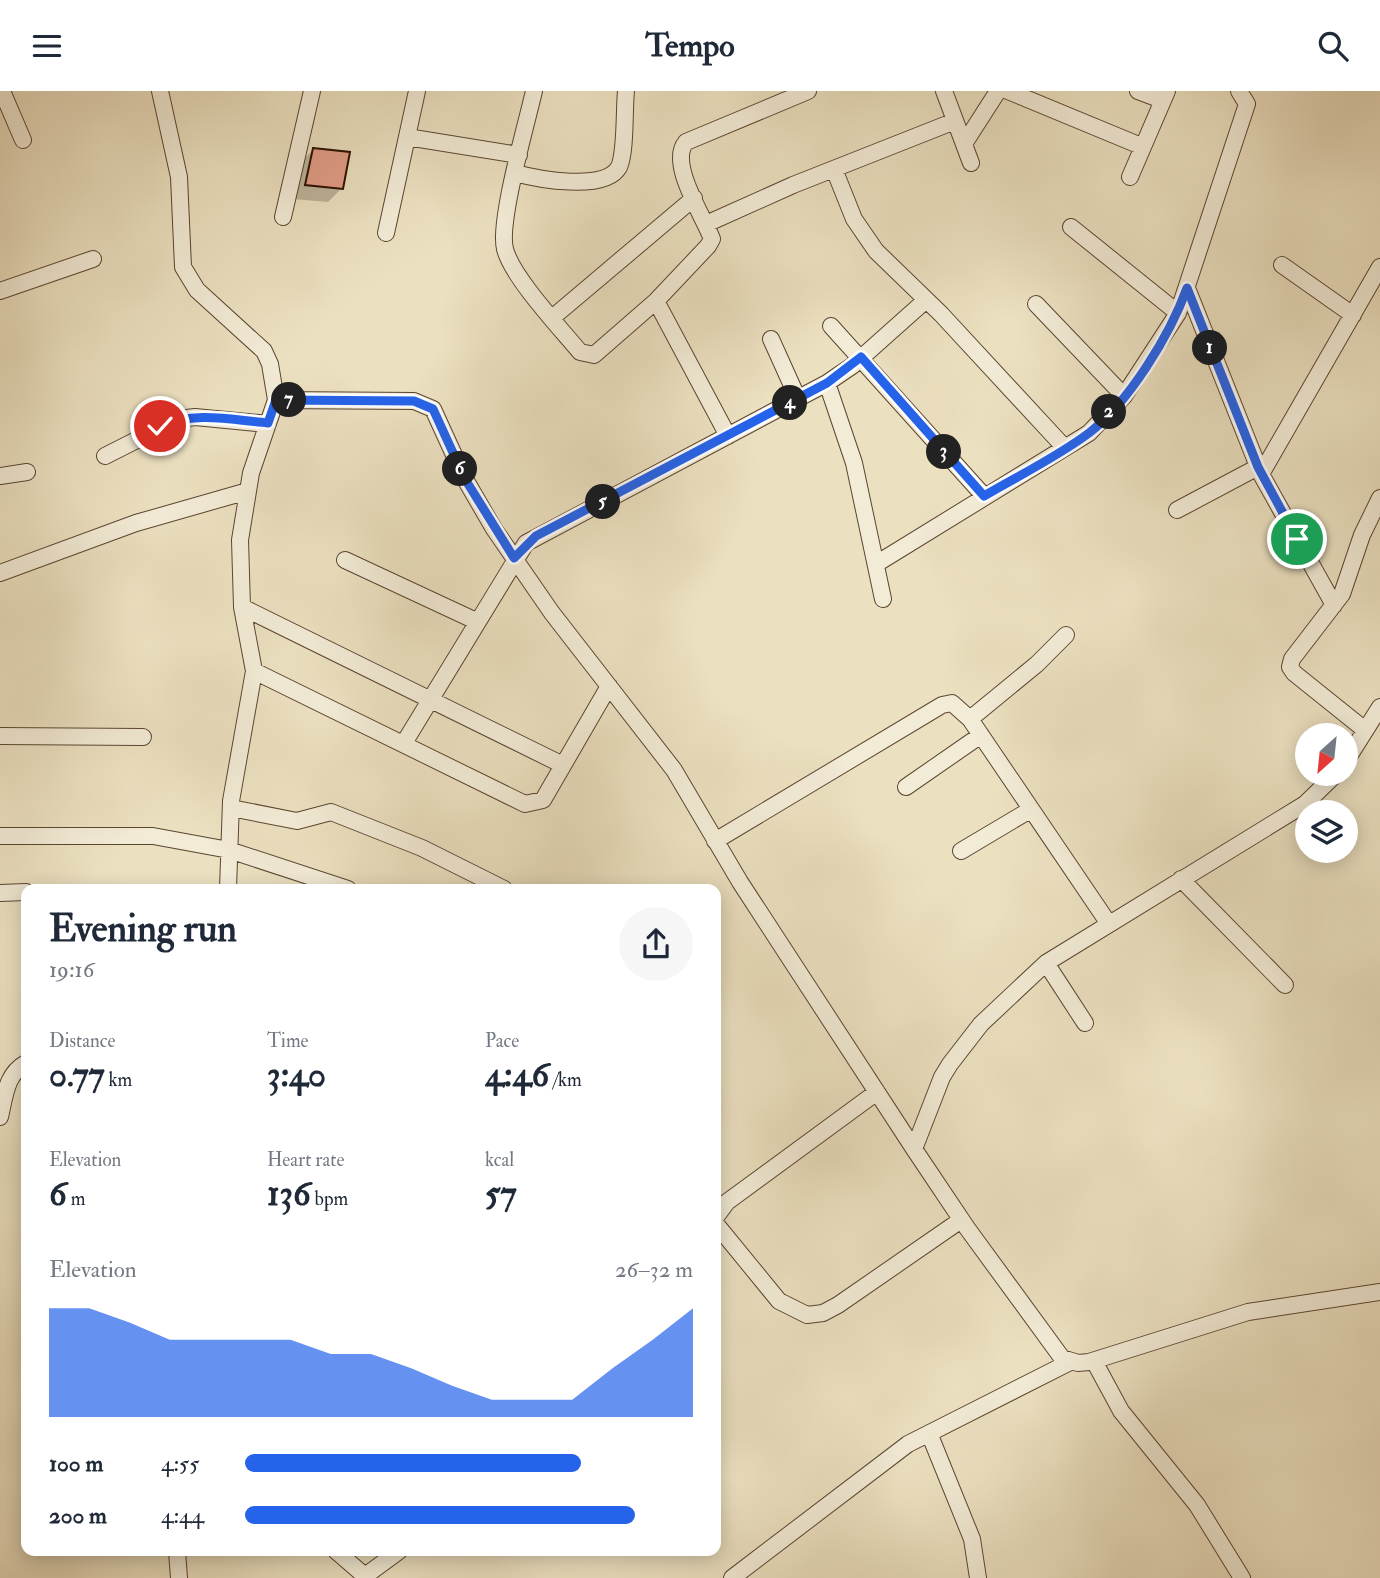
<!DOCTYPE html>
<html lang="en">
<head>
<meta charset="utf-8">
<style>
	body { margin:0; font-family:"IM FELL Double Pica",serif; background:#f6f6f7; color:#1f2937; height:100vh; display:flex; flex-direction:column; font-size:26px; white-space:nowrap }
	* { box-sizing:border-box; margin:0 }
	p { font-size:23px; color:#747a83 }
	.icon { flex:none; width:38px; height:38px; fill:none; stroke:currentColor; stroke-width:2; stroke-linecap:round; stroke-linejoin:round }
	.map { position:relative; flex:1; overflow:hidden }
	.drawer { position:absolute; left:21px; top:793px; width:700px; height:672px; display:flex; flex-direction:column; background:#fff; border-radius:14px; box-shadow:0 4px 18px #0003 }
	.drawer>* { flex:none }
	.needle { width:46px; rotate:207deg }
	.fabs { position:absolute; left:1295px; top:632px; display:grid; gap:14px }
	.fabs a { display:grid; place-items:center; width:63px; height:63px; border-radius:50%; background:#fff; box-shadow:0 4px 18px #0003; font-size:35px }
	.pin { position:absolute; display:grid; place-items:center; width:60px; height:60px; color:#fff; margin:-30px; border:4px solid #fff; border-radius:50%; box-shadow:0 2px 7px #0007 }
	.km { position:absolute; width:35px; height:35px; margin:-18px; border-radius:50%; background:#222; color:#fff; font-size:19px; line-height:35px; text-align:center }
	.round { display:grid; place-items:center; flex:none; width:74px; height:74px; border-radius:37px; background:#f6f6f7 }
	.summary { display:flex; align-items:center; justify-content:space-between; height:119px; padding:0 28px }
	h1 { font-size:38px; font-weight:700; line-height:52px }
	.stats { display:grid; grid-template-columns:repeat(3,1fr); gap:10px; height:119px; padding:7px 28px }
	.stats div { display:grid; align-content:center }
	.stats b { font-size:35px; font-weight:700 }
	.stats small { font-size:19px; font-weight:400 }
	.stats p { font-size:19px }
	.chart { height:196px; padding:14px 28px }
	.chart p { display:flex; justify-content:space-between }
	.chart svg { width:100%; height:126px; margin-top:7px; fill:#2563eb; opacity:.7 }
	ul { padding:0 28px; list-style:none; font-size:23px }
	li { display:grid; grid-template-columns:112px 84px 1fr; align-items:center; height:52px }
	li i { height:18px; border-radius:9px; background:#2563eb }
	header { display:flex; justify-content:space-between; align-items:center; height:91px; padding:0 28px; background:#fff; font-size:32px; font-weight:700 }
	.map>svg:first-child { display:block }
	.shadow { fill:#0003 }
	.building { fill:#e19d87; stroke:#2b1100; stroke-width:2 }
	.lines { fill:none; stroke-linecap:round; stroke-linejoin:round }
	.minor-casing { stroke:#5b4530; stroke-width:18 }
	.minor { stroke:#f2ebd6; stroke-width:16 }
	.route-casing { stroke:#fff; stroke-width:14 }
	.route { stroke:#2563eb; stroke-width:9 }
</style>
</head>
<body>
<header><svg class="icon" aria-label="menu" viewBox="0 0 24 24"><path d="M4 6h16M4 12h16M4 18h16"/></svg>Tempo<svg class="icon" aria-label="search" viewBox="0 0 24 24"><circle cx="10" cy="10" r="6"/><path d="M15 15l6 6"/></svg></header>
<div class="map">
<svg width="1380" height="1487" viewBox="0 0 1380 1487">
	<rect width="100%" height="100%" fill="#ebe0c0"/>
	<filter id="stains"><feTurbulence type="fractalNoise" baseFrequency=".00286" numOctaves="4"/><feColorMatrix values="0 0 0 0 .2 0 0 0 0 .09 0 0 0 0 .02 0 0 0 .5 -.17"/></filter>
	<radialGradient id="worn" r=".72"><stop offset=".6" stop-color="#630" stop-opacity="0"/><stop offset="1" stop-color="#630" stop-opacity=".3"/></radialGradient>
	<!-- shadow -->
	<path class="shadow" d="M314 58 342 97 328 111 293 108 300 72Z"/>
	<!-- building -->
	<path class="building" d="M313 57 350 61 343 98 305 94Z"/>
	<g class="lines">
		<defs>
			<path id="minor" d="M2 0 23 49
				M160 0 179 86 183 176 197 199 264 260 270 273 276 309 251 382 240 449 242 516 254 580 231 710 228 798
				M534 0C527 31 498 131 505 158 512 186 560 237 580 261L594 264 656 210 708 155 712 148C703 124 668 72 686 51L808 0
				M944 0 971 72
				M1008 0 1141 55
				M1138 0 1162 9
				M407 46 519 64
				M964 53 998 0
				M834 78 854 128 876 160 941 223 1065 357
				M515 82C537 88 605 101 619 76 626 61 624 18 626 0
				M1130 86 1167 0
				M283 126 312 0
				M706 133 793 94 955 30
				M1071 136 1178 222
				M386 142 417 0
				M1282 174 1353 224
				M1187 197 1261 383 1334 514
				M0 200 93 168
				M656 210 728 345
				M1036 213 1124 305
				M552 227 694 107
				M831 235 984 405
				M771 248 798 308
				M827 292 854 372 883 508
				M276 309 414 310 433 318 465 388 494 438 552 522 674 679 740 791 914 1058 967 1137 1062 1267 1078 1272 1089 1271 1248 1221 1380 1201
				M105 365 178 328 195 326 268 333
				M1261 383 1380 176
				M0 385 27 381
				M1177 419 1258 376
				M345 469 476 530
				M876 473 1089 342 1124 305 1178 222 1247 13 1239 0
				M0 482 136 432 248 400
				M242 516 563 674
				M254 580 525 713 543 709 609 595
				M970 628 1037 573 1066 544
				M1365 639 1294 582 1290 576 1292 568 1342 503 1362 444 1380 407
				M0 645 143 646
				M404 652 526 452 827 292 852 275 926 209
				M1346 670 1380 616
				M906 696 981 644
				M231 717 297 730 331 721 422 757 504 798
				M0 745H153L229 759 348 798
				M715 750 942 614 952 612 970 628 1109 833
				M961 760 1030 719
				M1181 788 1285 894
				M0 802 26 801
				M1046 872 1085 932
				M0 1026C5 1005 6 983 26 972
				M914 1058 942 986 950 973 981 933 1046 872 1305 713 1337 682
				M716 1126 727 1111 877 1001
				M716 1133 779 1210 807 1224 823 1222 838 1214 961 1129
				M1094 1270 1121 1320 1197 1414 1242 1487
				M929 1342 972 1448 978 1487
				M177 1460 179 1487
				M336 1460 365 1485 399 1460
				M732 1487 908 1353 1070 1271"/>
		</defs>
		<!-- minor casing -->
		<use href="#minor" class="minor-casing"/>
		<!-- minor -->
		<use href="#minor" class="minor"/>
	</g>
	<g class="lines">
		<defs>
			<path id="route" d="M160 335C195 320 232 329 268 332L276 309 414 310 433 318 465 388 514 467 536 445 827 292 861 266 984 405C1018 385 1057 366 1089 342 1129 311 1170 244 1187 197L1258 376 1297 448"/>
		</defs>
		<!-- route casing -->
		<use href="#route" class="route-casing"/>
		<!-- route -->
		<use href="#route" class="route"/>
	</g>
	<rect width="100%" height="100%" filter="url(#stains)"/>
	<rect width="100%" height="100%" fill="url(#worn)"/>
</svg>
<div class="fabs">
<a><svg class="needle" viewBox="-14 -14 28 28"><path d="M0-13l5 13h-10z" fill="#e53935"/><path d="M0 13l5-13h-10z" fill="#747a83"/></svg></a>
<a><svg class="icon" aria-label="layers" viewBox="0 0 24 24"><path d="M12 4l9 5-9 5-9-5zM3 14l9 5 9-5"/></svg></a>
</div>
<div class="pin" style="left:1297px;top:448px;background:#1e9e55"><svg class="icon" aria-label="arrive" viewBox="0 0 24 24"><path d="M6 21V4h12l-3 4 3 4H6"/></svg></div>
<div class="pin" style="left:160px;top:335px;background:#d93025"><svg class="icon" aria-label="check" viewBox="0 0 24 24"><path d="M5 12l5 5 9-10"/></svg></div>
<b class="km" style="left:1210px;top:257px">1</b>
<b class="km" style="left:1109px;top:321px">2</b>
<b class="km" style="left:944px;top:361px">3</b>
<b class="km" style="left:790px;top:312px">4</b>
<b class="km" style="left:603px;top:411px">5</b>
<b class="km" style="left:460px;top:378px">6</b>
<b class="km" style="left:289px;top:309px">7</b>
<section class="drawer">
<div class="summary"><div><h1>Evening run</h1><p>19:16</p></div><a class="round"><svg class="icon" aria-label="share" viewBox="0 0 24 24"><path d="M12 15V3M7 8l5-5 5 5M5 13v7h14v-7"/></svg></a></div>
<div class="stats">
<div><p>Distance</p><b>0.77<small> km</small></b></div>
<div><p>Time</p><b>3:40</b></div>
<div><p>Pace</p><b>4:46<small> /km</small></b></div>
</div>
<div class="stats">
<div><p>Elevation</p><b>6<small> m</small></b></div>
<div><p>Heart rate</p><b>136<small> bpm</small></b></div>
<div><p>kcal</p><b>57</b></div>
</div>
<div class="chart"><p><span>Elevation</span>26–32 m</p>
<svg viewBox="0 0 160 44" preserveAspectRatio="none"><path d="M0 44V6L10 6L20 11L30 17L40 17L50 17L60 17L70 22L80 22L90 27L100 33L110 38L120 38L130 38L140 27L150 17L160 6V44z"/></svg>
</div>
<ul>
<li><b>100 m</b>4:55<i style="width:75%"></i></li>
<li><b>200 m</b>4:44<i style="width:87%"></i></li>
</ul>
</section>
</div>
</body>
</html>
